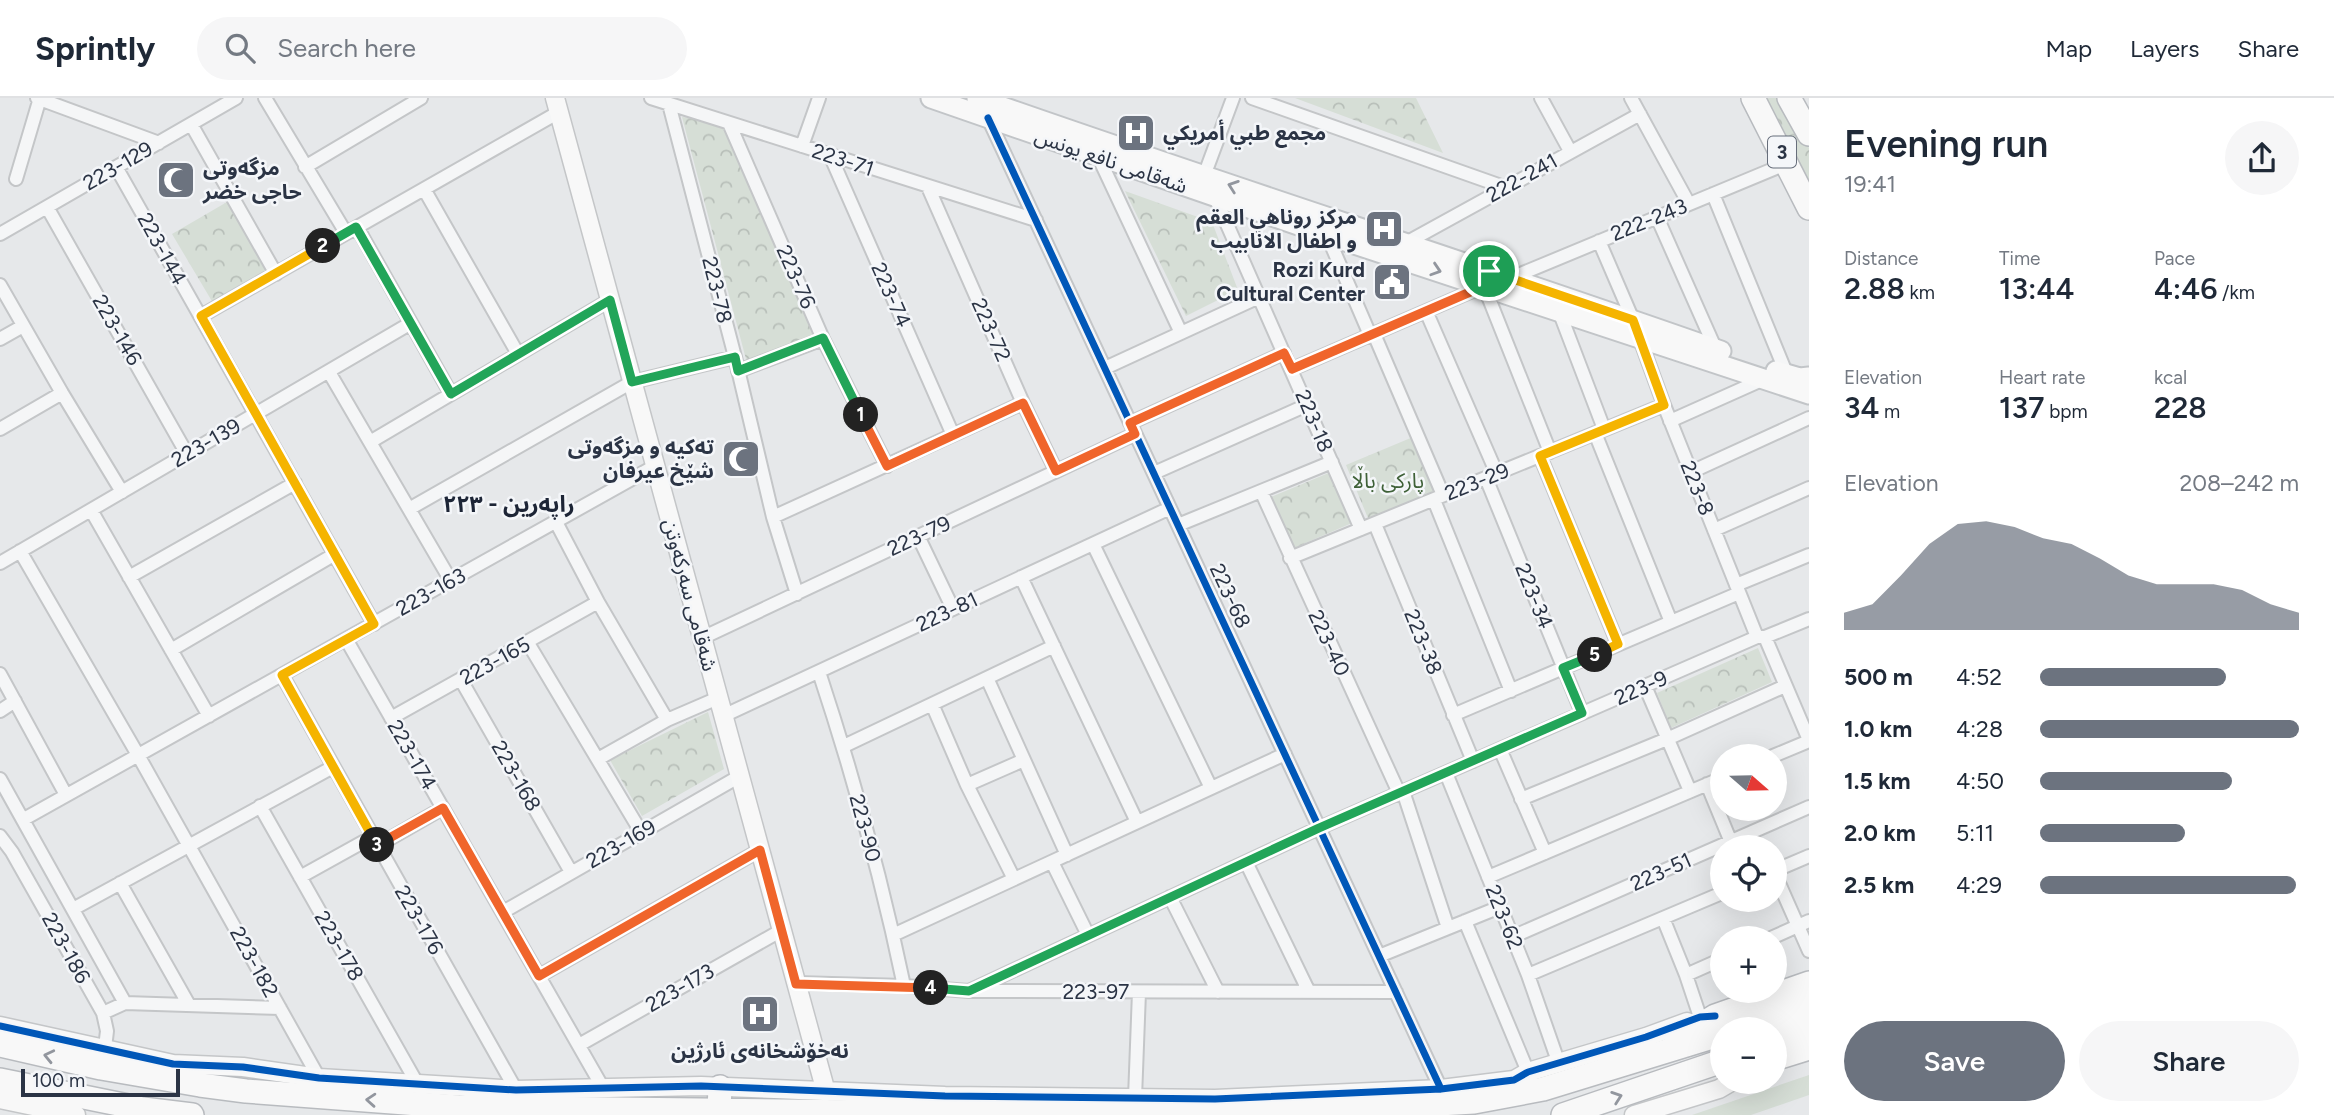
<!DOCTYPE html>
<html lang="en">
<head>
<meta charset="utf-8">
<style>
	body { margin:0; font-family:Figtree,"Noto Sans Arabic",sans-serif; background:#f6f6f7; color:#1f2937; height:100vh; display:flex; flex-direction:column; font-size:26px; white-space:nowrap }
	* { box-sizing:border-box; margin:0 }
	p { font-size:23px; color:#747a83 }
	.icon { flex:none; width:38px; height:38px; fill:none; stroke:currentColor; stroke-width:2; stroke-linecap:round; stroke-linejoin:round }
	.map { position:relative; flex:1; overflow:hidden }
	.sheet { display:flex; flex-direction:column; background:#fff; width:525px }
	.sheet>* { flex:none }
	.needle { width:46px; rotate:110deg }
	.tools { position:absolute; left:1710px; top:646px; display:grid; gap:14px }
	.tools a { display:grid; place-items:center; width:77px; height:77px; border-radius:50%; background:#fff; box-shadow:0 7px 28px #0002; font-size:35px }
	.scale { position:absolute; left:21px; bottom:18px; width:159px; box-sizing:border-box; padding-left:7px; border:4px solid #2b3445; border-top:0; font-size:19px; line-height:24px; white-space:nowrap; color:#2b3445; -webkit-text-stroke:5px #f4f6f9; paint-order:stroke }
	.pin { position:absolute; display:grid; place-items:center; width:60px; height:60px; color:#fff; margin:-30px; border:4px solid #fff; border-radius:50%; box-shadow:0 2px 7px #0007 }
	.km { position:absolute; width:35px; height:35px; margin:-18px; border-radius:50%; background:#222; color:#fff; font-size:19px; line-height:35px; text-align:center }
	.round { display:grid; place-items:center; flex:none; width:74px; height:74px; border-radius:37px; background:#f6f6f7 }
	.overview { display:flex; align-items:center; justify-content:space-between; height:119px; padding:0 35px }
	h1 { font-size:38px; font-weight:600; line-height:52px }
	.figures { display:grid; grid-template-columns:repeat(3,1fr); gap:10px; height:119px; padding:7px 35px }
	.figures div { display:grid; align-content:center }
	.figures b { font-size:30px; font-weight:600 }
	.figures small { font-size:19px; font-weight:400 }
	.figures p { font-size:19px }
	.chart { height:196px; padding:14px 35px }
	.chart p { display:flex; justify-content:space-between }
	.chart svg { width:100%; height:126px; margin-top:7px; fill:#6c737f; opacity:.7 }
	.primary-button { display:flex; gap:14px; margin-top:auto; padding:14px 35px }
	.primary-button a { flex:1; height:80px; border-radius:42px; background:#6c737f; color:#fff; font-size:28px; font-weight:600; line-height:80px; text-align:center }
	.primary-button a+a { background:#f6f6f7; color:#1f2937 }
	ul { padding:0 35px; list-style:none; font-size:23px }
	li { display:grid; grid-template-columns:112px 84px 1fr; align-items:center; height:52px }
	li i { height:18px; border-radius:9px; background:#6c737f }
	header { display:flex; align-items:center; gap:42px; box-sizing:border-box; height:98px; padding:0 35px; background:#fff; border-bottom:2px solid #e0e1e3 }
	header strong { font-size:33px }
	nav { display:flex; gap:38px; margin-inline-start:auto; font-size:24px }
	.search { width:490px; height:63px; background:#f6f6f7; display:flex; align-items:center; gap:18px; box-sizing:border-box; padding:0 24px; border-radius:38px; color:#747a83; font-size:26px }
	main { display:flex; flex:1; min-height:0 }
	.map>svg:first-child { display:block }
	.grass { fill:#d6ded6 }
	.park { fill:url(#park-crowns) }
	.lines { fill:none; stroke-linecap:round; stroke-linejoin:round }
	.street-casing { stroke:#c4c6c8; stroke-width:16 }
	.secondary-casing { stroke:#c4c6c8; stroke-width:21 }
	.primary-casing { stroke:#c2c5c8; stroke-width:23 }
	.highway-casing { stroke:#b8bbbf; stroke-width:26 }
	.street { stroke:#f5f6f7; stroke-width:12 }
	.secondary { stroke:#f8f8f8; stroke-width:18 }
	.primary { stroke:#f8f8f8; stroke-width:19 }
	.highway { stroke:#f8f8f8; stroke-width:23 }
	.cycleway-casing { stroke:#f4f6f9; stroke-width:11 }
	.cycleway { stroke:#0057b8; stroke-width:7 }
	.oneway { stroke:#92969e }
	.split-1-casing { stroke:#fff; stroke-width:14 }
	.split-2-casing { stroke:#fff; stroke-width:14 }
	.split-3-casing { stroke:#fff; stroke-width:14 }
	.split-4-casing { stroke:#fff; stroke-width:14 }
	.split-5-casing { stroke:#fff; stroke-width:14 }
	.split-6-casing { stroke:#fff; stroke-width:14 }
	.split-1 { stroke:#f0652b; stroke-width:9 }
	.split-2 { stroke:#22a559; stroke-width:9 }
	.split-3 { stroke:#f5b400; stroke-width:9 }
	.split-4 { stroke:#f0652b; stroke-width:9 }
	.split-5 { stroke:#22a559; stroke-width:9 }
	.split-6 { stroke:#f5b400; stroke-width:9 }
	.labels { text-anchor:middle; stroke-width:5; stroke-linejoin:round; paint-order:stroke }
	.shield { fill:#f4f6f9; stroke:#676e7b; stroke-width:2 }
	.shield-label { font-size:19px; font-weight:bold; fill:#2b3445 }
	.poi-label { font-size:21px; font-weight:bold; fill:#2b3445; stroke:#f4f6f9; text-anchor:end }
	.street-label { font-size:21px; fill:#2b3445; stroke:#f4f6f9 }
	.park-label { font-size:21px; fill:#3f6138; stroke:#f4f6f9 }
	.neighbourhood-label { font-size:23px; font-weight:bold; fill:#1d2536; stroke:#f4f6f9 }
</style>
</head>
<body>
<header>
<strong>Sprintly</strong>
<div class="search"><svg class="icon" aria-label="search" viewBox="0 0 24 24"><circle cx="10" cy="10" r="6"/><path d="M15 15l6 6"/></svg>Search here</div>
<nav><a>Map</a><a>Layers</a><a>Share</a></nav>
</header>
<main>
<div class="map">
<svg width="1809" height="1017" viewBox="0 0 1809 1017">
	<defs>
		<pattern id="park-crowns" width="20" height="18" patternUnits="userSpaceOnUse" patternTransform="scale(1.75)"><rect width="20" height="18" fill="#d6ded6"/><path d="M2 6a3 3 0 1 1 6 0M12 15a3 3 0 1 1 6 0" fill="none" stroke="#b8bfb9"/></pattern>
	</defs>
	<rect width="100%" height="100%" fill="#e6e8ea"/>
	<!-- grass -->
	<path class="grass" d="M1809 977V997L1751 1017H1692Z"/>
	<!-- park -->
	<path class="park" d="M1295 0H1416L1443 55Z
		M1766 0H1781L1809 50V93Z
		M682 19 726 24 818 236 747 265Z
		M1125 93 1212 124 1238 192 1186 218Z
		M227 104 270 178 216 210 172 136Z
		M1413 339 1439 395 1370 425 1346 367Z
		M1331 374 1352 425 1294 450 1271 399Z
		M1758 550 1772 584 1671 630 1657 595Z
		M708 614 724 671 642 718 610 662Z"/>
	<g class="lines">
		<defs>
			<path id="street" d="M37 0 159 45
				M265 0 346 135
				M651 0 1036 122
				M1252 0 1504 89
				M1541 0 1570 53
				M1631 0 1689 106
				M669 6 735 259 773 419 797 496
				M988 20 1441 991
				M729 25 823 241 887 368
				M191 26 276 176
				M802 48 819 0
				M830 57 953 337
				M1098 58 1181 235
				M116 69 374 526
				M305 69 421 0
				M1204 78 1233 0
				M16 81 40 0
				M928 89 1023 305 1056 373
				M424 91 518 256
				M1713 96 1787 277
				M1215 99 1361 431
				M47 109 187 356
				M1657 119 1716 252
				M357 129 451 296
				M0 136 236 0
				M1327 137 1370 237
				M1599 143 1633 222 1664 307 1757 539
				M1404 146 1640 16
				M1511 180 1788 65
				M0 187 62 295 122 394
				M1426 213 1497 376
				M1559 213 1604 331
				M201 218 559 14
				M1374 236 1443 397
				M0 241 23 228
				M1105 270 1259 199
				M1292 271 1484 188 1550 354
				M738 273 823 241
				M329 274 451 483
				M1670 323 1764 281
				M1130 325 1284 255
				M0 331 62 295
				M1595 335 1671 524
				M370 344 610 202
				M1540 358 1618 546
				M1691 374 1809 320
				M1154 375 1307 307
				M1486 380 1582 615
				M1261 393 1399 695
				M1434 402 1511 593
				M409 411 632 284 735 259
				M91 412 209 618
				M773 419 1023 305
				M556 424 598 504 667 622
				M1375 426 1473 663
				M1178 427 1332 364
				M1714 432 1809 390
				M918 438 953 511
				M1093 446 1211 690
				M20 453 138 657 319 980
				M1290 460 1664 307
				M0 465 411 225
				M129 479 295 385
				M1021 479 1137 724
				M1736 487 1809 457
				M1765 539 1809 642
				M702 540 1135 336
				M346 541 603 990
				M528 545 641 734
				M171 552 335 456
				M819 574C853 677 882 782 904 888
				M0 576 66 697
				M282 577 516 992
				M987 580 1067 757
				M461 582 571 774
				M1645 588 1690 693
				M932 606 967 687 1014 781
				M0 613 15 603
				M1453 617 1739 495
				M723 618 1170 410
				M391 620 598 504
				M844 648 1054 548
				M1500 651 1545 755
				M1773 658 1809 643
				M598 661 667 622 718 600
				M1446 675 1528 877 1559 966
				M0 681 125 905
				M1707 686 1733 749
				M967 687 1024 662
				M1403 693 1448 830
				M1521 701 1667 641 1785 588
				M260 708 418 987
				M24 721 655 368
				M0 738 12 754 103 915 107 933 104 958
				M377 748 443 710
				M1052 764 1088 837
				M1246 764 1309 894
				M1774 773 1809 758
				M1774 774 1809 853
				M300 779 372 739
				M1488 779 1722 680
				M120 785 189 907
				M1170 799 1218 894
				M73 811 333 669
				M503 814 740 678
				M1663 820 1686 877 1700 919
				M1465 823 1528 974
				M893 837 1285 656
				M1512 839 1809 709
				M1771 840 1809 823
				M1379 858 1500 809
				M1528 877 1722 795
				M1686 877 1722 861
				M539 878 760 752
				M796 885 904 888 969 893 1396 894
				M969 893 1319 730 1757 539H1765L1809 521
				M103 915 125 905 280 910
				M579 947 782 832
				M1135 1000 1139 894"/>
			<path id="secondary" d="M555 0 826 994
				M0 928 173 966 243 969 319 980 516 992 701 988 945 998 1215 1001 1441 991 1514 982 1528 974 1646 939 1687 924
				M0 1001 76 1017
				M1634 1017 1719 991 1731 984"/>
			<path id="primary" d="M931 0 1327 137 1809 296
				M977 0C1224 87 1474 166 1721 253
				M1776 273 1800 280 1809 279"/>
			<path id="highway" d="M1753 0 1809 110
				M1789 0 1809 36
				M1736 931 1809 907
				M1675 937 1702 926 1715 918 1809 885
				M1774 943 1809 930
				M0 947 101 970 200 987 246 993 458 1009 1096 1017 1334 1012 1474 1004 1543 991 1722 936
				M1774 961 1809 950
				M0 982 143 1011 192 1017
				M719 1013 720 989
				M1563 1017 1722 963"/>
		</defs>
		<!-- street casing -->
		<use href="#street" class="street-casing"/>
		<!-- secondary casing -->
		<use href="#secondary" class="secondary-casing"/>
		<!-- primary casing -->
		<use href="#primary" class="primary-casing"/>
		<!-- highway casing -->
		<use href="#highway" class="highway-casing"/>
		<!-- street -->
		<use href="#street" class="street"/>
		<!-- secondary -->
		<use href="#secondary" class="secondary"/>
		<!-- primary -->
		<use href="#primary" class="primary"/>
		<!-- highway -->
		<use href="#highway" class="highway"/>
		<defs>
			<path id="cycleway" d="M988 20 1441 991
				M0 928 173 966 243 969 319 980 516 992 701 988 945 998 1215 1001 1441 991 1514 982 1528 974 1646 939 1700 919 1715 918"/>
		</defs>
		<!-- cycleway casing -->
		<use href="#cycleway" class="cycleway-casing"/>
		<!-- cycleway -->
		<use href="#cycleway" class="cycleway"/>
	</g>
	<!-- one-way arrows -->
	<defs><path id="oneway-chevron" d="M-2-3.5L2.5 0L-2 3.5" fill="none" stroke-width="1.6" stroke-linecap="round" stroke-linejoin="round" transform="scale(1.75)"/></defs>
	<g class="oneway">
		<use href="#oneway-chevron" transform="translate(1233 88) rotate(-161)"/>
		<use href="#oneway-chevron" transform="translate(1436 172) rotate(18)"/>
		<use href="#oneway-chevron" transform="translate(49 958) rotate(-167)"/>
		<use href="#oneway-chevron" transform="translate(1617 999) rotate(-19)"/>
		<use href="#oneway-chevron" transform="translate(371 1002) rotate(-176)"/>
	</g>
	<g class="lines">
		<defs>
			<path id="split-1" d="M861 317 887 368 1023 305 1056 373 1135 336 1130 325 1284 255 1292 271 1484 188 1489 173"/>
			<path id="split-2" d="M323 148 356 129 451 296 610 202 632 284 735 259 738 273 823 240 861 317"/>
			<path id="split-3" d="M323 148 201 218 374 526 282 577 377 747"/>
			<path id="split-4" d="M377 747 443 710 539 878 760 752 796 886 931 890"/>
			<path id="split-5" d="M931 890 969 893 1319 730 1582 615 1563 570 1595 557"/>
			<path id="split-6" d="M1489 173 1633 222 1664 307 1540 358 1618 546 1595 557"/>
		</defs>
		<!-- split-1 casing -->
		<use href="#split-1" class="split-1-casing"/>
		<!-- split-2 casing -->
		<use href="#split-2" class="split-2-casing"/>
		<!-- split-3 casing -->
		<use href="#split-3" class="split-3-casing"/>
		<!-- split-4 casing -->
		<use href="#split-4" class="split-4-casing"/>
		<!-- split-5 casing -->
		<use href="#split-5" class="split-5-casing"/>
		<!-- split-6 casing -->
		<use href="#split-6" class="split-6-casing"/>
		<!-- split-1 -->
		<use href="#split-1" class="split-1"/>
		<!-- split-2 -->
		<use href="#split-2" class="split-2"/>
		<!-- split-3 -->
		<use href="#split-3" class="split-3"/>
		<!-- split-4 -->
		<use href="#split-4" class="split-4"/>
		<!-- split-5 -->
		<use href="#split-5" class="split-5"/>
		<!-- split-6 -->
		<use href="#split-6" class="split-6"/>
	</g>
	<!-- icons -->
	<defs>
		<symbol id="hospital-square" viewBox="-11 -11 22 22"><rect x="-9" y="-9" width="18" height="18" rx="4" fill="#6c737f" stroke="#f4f6f9"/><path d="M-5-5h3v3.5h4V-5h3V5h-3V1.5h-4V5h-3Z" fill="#fff"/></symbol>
		<symbol id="mosque-square" viewBox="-11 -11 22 22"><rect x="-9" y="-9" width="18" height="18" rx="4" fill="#6c737f" stroke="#f4f6f9"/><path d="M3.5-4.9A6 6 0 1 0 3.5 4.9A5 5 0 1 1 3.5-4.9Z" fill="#fff"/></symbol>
		<symbol id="civic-square" viewBox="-11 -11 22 22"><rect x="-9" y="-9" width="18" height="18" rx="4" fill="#6c737f" stroke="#f4f6f9"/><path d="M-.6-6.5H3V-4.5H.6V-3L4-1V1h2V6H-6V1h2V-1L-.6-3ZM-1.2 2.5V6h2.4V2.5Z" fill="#fff"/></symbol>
	</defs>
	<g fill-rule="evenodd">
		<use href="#hospital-square" x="1114" y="13" width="44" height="44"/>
		<use href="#mosque-square" x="154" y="60" width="44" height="44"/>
		<use href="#hospital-square" x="1362" y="109" width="44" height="44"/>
		<use href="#civic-square" x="1370" y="162" width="44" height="44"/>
		<use href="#mosque-square" x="719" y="339" width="44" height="44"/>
		<use href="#hospital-square" x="738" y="894" width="44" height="44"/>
	</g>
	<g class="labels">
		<!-- shield labels -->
		<rect class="shield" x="1768" y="38.5" width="28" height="31" rx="5"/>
		<g class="shield-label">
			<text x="1782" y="61">3</text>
		</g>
		<!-- poi labels -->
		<g class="poi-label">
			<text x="1163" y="42" text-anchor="start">مجمع طبي أمریکي</text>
			<text x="203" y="77" text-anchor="start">مزگه‌وتی<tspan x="203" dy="24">حاجی خضر</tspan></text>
			<text x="1357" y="126">مركز روناهي العقم<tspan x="1357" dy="24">و اطفال الانابيب</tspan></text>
			<text x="1365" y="179">Rozi Kurd<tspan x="1365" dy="24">Cultural Center</tspan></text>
			<text x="714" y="356">تەکیە و مزگەوتی<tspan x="714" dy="24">شێخ عیرفان</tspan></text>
			<text x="760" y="960" text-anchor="middle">نەخۆشخانەی ئارژین</text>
		</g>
		<!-- street labels -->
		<g class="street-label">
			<text transform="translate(843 62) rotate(18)" y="7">223-71</text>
			<text transform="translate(1111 63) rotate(19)" y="7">شەقامی نافع یونس</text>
			<text transform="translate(118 68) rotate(-30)" y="7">223-129</text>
			<text transform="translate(1522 80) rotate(-29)" y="7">222-241</text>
			<text transform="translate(1649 122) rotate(-22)" y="7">222-243</text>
			<text transform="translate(162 151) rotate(61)" y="7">223-144</text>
			<text transform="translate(796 179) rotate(66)" y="7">223-76</text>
			<text transform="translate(717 192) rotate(76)" y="7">223-78</text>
			<text transform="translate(891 197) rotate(66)" y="7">223-74</text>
			<text transform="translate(117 232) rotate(60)" y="7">223-146</text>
			<text transform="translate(991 232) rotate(66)" y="7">223-72</text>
			<text transform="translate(1314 323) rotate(67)" y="7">223-18</text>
			<text transform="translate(206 345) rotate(-30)" y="7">223-139</text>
			<text transform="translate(1477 384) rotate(-22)" y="7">223-29</text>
			<text transform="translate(1697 390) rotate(68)" y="7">223-8</text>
			<text transform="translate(919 438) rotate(-25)" y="7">223-79</text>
			<text transform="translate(431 494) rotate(-29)" y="7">223-163</text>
			<text transform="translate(690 497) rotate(75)" y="7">شەقامی سەرکەوتن</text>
			<text transform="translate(1230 498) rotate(65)" y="7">223-68</text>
			<text transform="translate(1534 498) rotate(68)" y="7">223-34</text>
			<text transform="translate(947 514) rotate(-25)" y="7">223-81</text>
			<text transform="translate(1423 544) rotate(68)" y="7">223-38</text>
			<text transform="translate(1329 545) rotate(65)" y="7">223-40</text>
			<text transform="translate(495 563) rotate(-29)" y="7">223-165</text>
			<text transform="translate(1641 590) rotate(-24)" y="7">223-9</text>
			<text transform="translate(412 657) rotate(60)" y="7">223-174</text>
			<text transform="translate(516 678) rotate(60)" y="7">223-168</text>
			<text transform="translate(865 730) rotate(75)" y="7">223-90</text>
			<text transform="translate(621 746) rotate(-30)" y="7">223-169</text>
			<text transform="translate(1661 774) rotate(-24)" y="7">223-51</text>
			<text transform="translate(1504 819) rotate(68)" y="7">223-62</text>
			<text transform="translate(419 822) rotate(60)" y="7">223-176</text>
			<text transform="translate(339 848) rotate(60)" y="7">223-178</text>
			<text transform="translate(66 850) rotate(61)" y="7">223-186</text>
			<text transform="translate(254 864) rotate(61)" y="7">223-182</text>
			<text transform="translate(680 890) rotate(-30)" y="7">223-173</text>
			<text x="1096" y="901">223-97</text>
		</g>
		<!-- park labels -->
		<g class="park-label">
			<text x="1388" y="390">پارکی باڵا</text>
		</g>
		<!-- neighbourhood labels -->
		<g class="neighbourhood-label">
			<text x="509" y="414">راپەرین - ٢٢٣</text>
		</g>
	</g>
</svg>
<div class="tools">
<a><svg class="needle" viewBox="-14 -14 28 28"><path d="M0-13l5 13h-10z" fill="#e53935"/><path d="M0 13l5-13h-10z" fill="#747a83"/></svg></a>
<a><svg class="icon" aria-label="locate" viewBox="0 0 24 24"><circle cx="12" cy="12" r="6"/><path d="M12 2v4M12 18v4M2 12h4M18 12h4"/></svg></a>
<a>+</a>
<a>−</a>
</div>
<div class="scale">100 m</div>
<div class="pin" style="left:1489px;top:173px;background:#1e9e55"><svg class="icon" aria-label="arrive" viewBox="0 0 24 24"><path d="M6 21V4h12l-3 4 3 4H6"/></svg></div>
<b class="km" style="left:861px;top:317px">1</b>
<b class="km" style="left:323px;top:148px">2</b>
<b class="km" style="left:377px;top:747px">3</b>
<b class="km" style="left:931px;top:890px">4</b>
<b class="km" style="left:1595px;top:557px">5</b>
</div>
<section class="sheet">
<div class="overview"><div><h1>Evening run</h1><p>19:41</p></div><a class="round"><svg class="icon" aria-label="share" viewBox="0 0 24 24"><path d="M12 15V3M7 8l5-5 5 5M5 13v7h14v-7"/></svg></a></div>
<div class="figures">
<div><p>Distance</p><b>2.88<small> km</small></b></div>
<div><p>Time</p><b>13:44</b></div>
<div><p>Pace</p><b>4:46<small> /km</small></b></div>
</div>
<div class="figures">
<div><p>Elevation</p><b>34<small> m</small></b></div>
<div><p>Heart rate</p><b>137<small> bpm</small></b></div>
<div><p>kcal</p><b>228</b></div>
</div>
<div class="chart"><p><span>Elevation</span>208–242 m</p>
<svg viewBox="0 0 160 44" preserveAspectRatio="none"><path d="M0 44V38L10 35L20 25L30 14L40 7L50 6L60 8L70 12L80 14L90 19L100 25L110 28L120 28L130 28L140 30L150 35L160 38V44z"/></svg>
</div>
<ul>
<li><b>500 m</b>4:52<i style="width:72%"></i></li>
<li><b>1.0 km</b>4:28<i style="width:100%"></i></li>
<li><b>1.5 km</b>4:50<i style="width:74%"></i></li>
<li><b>2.0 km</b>5:11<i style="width:56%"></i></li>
<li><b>2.5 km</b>4:29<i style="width:99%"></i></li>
</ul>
<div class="primary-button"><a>Save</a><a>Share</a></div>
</section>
</main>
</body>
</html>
